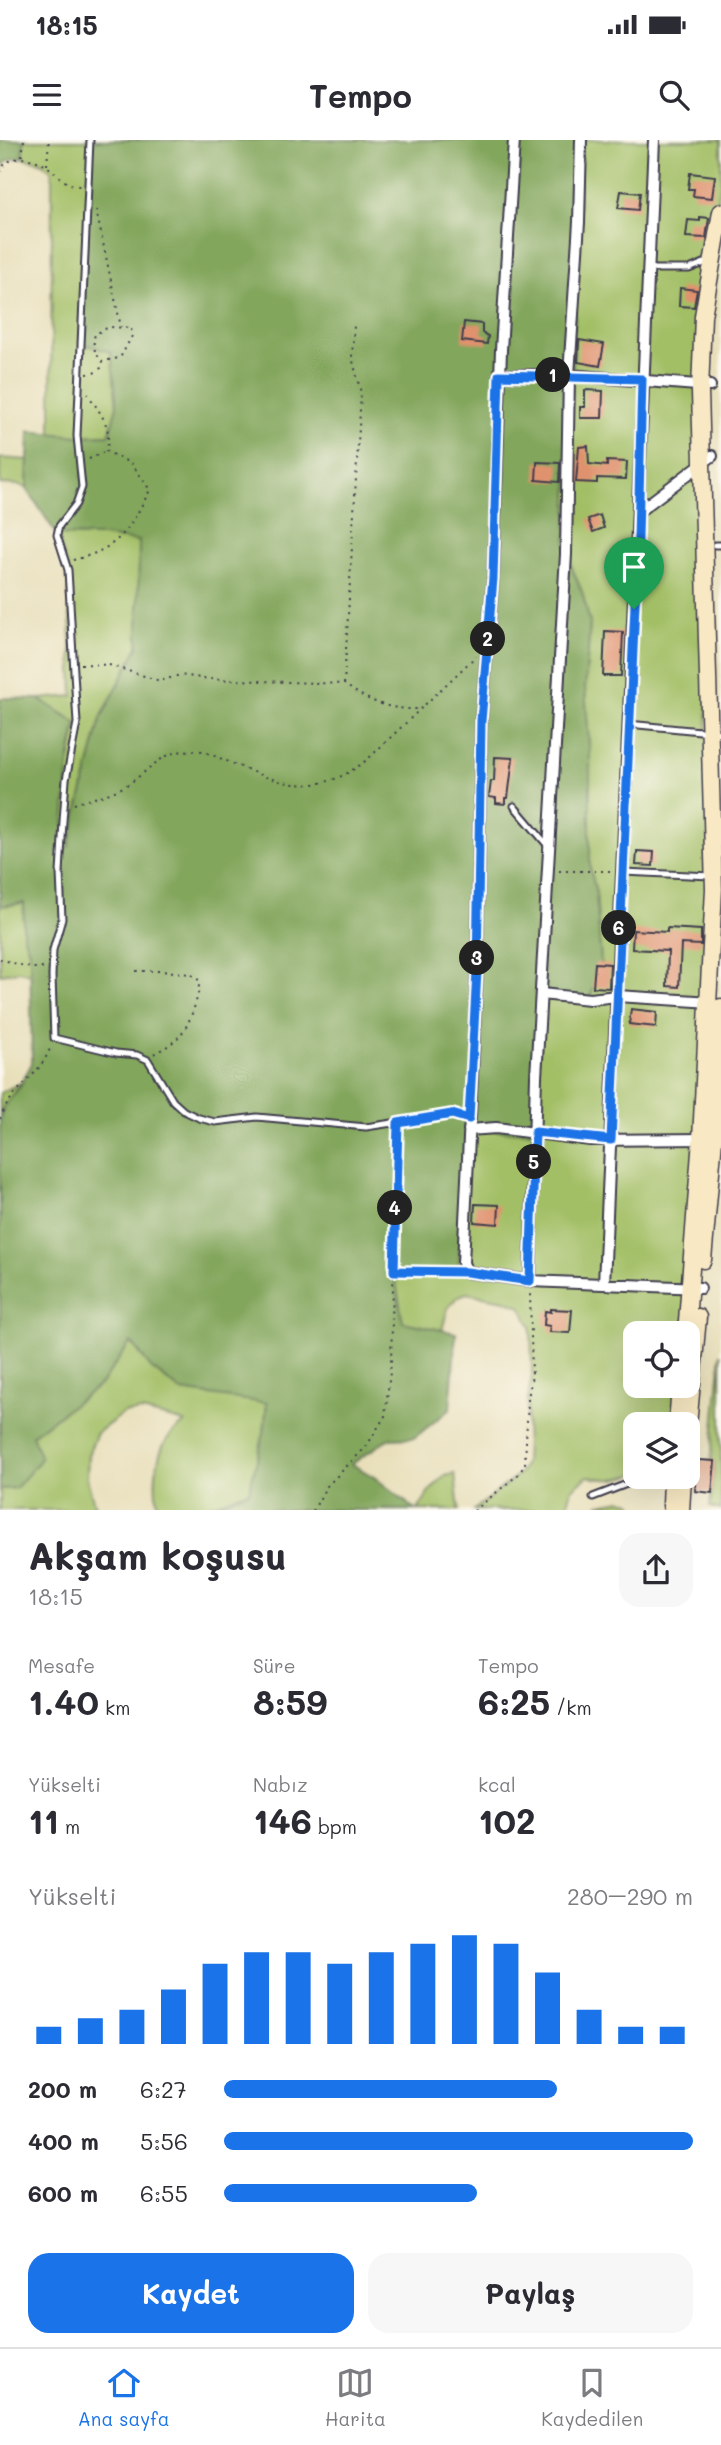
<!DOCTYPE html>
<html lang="tr">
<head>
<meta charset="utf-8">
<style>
	body { margin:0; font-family:Mali,sans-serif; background:#f7f7f7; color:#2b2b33; height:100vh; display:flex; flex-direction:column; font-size:26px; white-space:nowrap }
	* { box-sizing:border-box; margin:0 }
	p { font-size:23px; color:#7c7c81 }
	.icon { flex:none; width:38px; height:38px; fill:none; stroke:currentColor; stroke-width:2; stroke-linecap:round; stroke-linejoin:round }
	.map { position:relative; height:1370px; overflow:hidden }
	.sheet { display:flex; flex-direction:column; background:#fff; flex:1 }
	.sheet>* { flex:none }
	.controls { position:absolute; left:623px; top:1181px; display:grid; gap:14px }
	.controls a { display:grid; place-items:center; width:77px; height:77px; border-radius:14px; background:#fff; box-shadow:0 7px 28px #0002; font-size:35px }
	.pin { position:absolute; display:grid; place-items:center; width:60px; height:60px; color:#fff; margin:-72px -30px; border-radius:50% 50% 50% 0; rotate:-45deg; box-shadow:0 0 7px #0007 }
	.pin .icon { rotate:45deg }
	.km { position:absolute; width:35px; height:35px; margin:-18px; border-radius:50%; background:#222; color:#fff; font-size:19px; line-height:35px; text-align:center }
	.round { display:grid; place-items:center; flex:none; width:74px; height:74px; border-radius:21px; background:#f7f7f7 }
	.head { display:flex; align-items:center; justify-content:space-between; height:119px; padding:0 28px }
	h1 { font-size:38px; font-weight:700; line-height:52px }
	.figures { display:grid; grid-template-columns:repeat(3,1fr); gap:10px; height:119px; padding:7px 28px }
	.figures div { display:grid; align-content:center }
	.figures b { font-size:35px; font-weight:700 }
	.figures small { font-size:19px; font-weight:400 }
	.figures p { font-size:19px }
	.chart { height:196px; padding:14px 28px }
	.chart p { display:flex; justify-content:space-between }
	.chart svg { width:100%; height:126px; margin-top:7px; stroke:#1a73e8; stroke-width:6 }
	.action { display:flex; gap:14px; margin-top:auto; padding:14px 28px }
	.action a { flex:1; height:80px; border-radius:21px; background:#1a73e8; color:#fff; font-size:28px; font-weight:700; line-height:80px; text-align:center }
	.action a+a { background:#f7f7f7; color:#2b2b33 }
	ul { padding:0 28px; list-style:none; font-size:23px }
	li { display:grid; grid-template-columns:112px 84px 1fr; align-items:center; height:52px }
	li i { height:18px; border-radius:9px; background:#1a73e8 }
	.status { display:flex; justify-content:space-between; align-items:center; height:49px; padding:0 35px; background:#fff; direction:ltr }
	.status svg { height:19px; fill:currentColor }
	header { display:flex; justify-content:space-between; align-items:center; height:91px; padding:0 28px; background:#fff; font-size:32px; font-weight:700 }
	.menu { display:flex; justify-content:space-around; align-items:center; height:98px; border-top:2px solid #e1e1e2; background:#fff; font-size:19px; color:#7c7c81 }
	.menu a { display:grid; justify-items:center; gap:4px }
	.menu .on { color:#1a73e8 }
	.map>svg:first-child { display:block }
	.green { fill:#a3bf66; stroke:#627050; stroke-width:2 }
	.forest { fill:#82a65b; stroke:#52644b; stroke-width:2 }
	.building { fill:#e0926e }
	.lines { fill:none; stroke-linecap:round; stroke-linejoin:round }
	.lane-casing { stroke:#403e4e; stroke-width:9 }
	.street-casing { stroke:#403e4e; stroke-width:14 }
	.secondary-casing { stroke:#403e4e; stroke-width:19 }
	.path { stroke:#403e4e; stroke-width:2; stroke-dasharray:2 5; stroke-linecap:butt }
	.lane { stroke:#fff; stroke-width:5 }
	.street { stroke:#fff; stroke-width:10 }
	.secondary { stroke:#f8e8c3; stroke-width:16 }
	.route-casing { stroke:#fff; stroke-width:14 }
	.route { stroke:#1a73e8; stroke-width:9 }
</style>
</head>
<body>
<div class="status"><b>18:15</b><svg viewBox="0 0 49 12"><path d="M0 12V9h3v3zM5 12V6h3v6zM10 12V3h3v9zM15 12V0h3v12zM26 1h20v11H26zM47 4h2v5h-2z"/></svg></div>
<header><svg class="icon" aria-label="menu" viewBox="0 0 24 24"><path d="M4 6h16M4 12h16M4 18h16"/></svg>Tempo<svg class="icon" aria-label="search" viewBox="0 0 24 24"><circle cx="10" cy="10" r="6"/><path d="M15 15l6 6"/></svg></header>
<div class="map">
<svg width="721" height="1371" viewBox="0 0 721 1371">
	<rect width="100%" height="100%" fill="#fbf7ec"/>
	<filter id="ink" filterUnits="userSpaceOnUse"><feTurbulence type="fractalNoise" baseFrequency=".0143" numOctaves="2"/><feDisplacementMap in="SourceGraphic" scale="14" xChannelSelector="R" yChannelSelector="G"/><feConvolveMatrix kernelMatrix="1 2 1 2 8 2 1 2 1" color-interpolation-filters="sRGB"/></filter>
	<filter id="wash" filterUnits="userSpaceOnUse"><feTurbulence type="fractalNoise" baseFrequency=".00686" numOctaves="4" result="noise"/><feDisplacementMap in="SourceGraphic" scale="28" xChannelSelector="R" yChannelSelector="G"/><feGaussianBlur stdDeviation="1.57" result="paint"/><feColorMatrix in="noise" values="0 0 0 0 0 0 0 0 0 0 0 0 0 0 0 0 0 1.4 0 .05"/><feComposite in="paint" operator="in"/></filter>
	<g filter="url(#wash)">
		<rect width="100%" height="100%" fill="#e8dfba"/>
		<!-- green -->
		<path class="green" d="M24 0H90L117 266 110 295 77 296 51 294 52 31 41 22 22 18Z
			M581 0H721V43L700 166 711 791 685 1193 635 1194V1246H678L674 1284H635V1334C618 1340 605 1341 588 1336L572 1349 566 1370H474L520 1333 525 1323 528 1259 532 1235 531 1186 520 1166 505 1160 466 1153 457 1157 448 1168 442 1190 402 1182 394 1131H458L469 990 541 854 590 859 601 823 596 753 590 728V618L585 548 590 483 582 452 566 414Z
			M0 318 28 320 27 349 20 345 0 344Z
			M57 395 102 396 139 401 138 507 101 578 69 706 61 711 66 639 77 583 39 559 73 556 68 430Z
			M24 763 23 794 30 814 31 834 19 831 0 834V766Z
			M22 942 5 966 0 979V953Z
			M131 1201 151 1228 181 1251 267 1262 264 1293 249 1351 207 1367 159 1370C153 1350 154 1317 168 1298 172 1293 179 1288 185 1282L142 1271 124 1273 97 1293 88 1315 87 1339 96 1370H0V1349L16 1348 32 1295 101 1244Z
			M721 1213V1370L710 1367 715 1322 711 1321Z
			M455 1334 459 1370H418L429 1352 444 1336Z
			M622 1360 631 1362 637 1370H601L599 1364Z"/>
		<!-- forest -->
		<path class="forest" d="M0 0H24L22 18C10 18 5 20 0 32Z
			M90 0H581L566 414 582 452 590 483 585 548 590 618V728L596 753 601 823 590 859 541 854 535 992 469 990 458 1132H394L403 1182 456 1193 450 1269 414 1298 388 1299 352 1324 374 1337 416 1370H168L207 1367 249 1351 264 1293 267 1263 181 1251 151 1228 131 1202 101 1244 32 1295 41 1319 16 1348 0 1349V979L4 966 19 948 32 923 30 814 23 794 24 763 0 766V558L39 559 77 583 69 620 62 711 69 706 101 578 138 507 139 401 102 396 57 395 27 349 29 291 77 296 109 295 117 266 111 212 80 203Z"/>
		<g id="blocks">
			<!-- building -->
			<path class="building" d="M690 33 715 36 712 58 693 56 694 49H688Z
				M621 51 640 53 638 70 618 68Z
				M700 77 709 78 706 98 686 97 688 80 700 81Z
				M680 148 697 150 694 167 679 166Z
				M464 182 482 184V193L488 196 487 204 462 201Z
				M579 200 604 204 600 226 578 222Z
				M585 250 603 251 602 278H580V267H585Z
				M588 306 589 324 607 326V321L627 322 626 339 597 338V343L576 342 579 307Z
				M537 322 560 323 559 342 536 340Z
				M600 375 604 388 593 392 588 379Z
				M605 491 623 492 621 536H603Z
				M495 617 513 618 508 658H505V664L496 663V658L489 657 491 641H494Z
				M637 711 654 712 653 726 636 725Z
				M667 788 701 790V805L681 804 679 847 667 846 668 811 632 809 633 790 667 792Z
				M595 823 610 824 609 848 593 847Z
				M631 869 657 872 656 887 629 884Z
				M475 1064 499 1065 498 1084 474 1082Z
				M551 1169 572 1170 570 1193 549 1192 550 1186 544 1185 545 1171 551 1172Z
				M698 1320 715 1321 712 1353 695 1351Z"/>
		</g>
	</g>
	<g filter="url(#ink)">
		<use href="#blocks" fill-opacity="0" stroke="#403e4e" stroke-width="2"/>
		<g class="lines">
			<defs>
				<path id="lane" d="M90 0 77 296 82 347 76 364 59 386 57 395 68 430 77 583 66 640 63 681 60 733 62 779 53 810 52 836 54 898 116 913 137 915 148 920 173 961 184 971 199 978 215 982 257 977 366 987 452 974 469 979
					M648 129H689L709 121
					M715 405H721
					M628 584 721 593
					M514 666 548 706
					M623 732 711 736
					M593 1357 645 1337"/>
				<path id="street" d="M514 0 501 210 493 438 481 581 477 831 463 1123 467 1132 530 1141 700 1148
					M499 235H569L710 246
					M639 371 712 316
					M541 854 590 859 617 856 712 862
					M469 990 496 988 590 1000 707 999
					M530 1141 536 937 566 414 569 235 579 82 581 0
					M604 1144 654 0"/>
				<path id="secondary" d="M703 1120 714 999 721 867
					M686 1194 701 999 714 749 700 251 703 176 721 72
					M677 1284 679 1259
					M688 1286 698 1177
					M671 1366 672 1337
					M681 1371 683 1337"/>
			</defs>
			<!-- lane casing -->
			<use href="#lane" class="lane-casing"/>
			<!-- street casing -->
			<use href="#street" class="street-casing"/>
			<!-- secondary casing -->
			<use href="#secondary" class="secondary-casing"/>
			<!-- path -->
			<path class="path" d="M22 16 24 0
				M47 25 49 0
				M0 32C7 13 33 16 48 27 59 35 64 45 80 46
				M96 70 121 187
				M87 234 94 233 101 228 102 221C94 212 92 206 95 194L109 187 131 188 132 196 120 218 102 221
				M89 319 106 311
				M73 420C119 409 129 390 150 350L132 324 106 311C113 286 101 275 88 254
				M81 524 109 525 160 541 180 535 208 539 344 544C367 561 389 570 418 569
				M344 544 361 253 352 217 354 186
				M74 664C93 658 113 654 130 643 156 625 165 607 202 611 266 635 307 669 369 618L476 516
				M559 731H610
				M0 819 31 828H44
				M136 831C148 831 189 830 197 838 204 845 190 882 184 890 177 901 164 909 153 914
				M0 979C12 946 39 939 51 906
				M394 1131 455 1132
				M313 1371 326 1347 366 1307 385 1276 391 1223 397 991
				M474 1371 520 1333 525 1323 528 1259 532 1235 530 1153"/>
			<!-- lane -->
			<use href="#lane" class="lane"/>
			<!-- street -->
			<use href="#street" class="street"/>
			<!-- secondary -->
			<use href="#secondary" class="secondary"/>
		</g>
	</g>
	<g class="lines" filter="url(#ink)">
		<defs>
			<path id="route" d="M499 235 642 239 638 398 611 1000 535 992 530 1141 467 1132 394 1131 398 983 452 974 469 979 477 831 481 581 493 438Z"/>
		</defs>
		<!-- route casing -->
		<use href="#route" class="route-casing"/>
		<!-- route -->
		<use href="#route" class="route"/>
	</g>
</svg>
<div class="controls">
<a><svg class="icon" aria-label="locate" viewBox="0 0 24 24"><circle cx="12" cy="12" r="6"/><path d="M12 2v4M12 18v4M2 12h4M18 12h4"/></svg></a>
<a><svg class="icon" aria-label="layers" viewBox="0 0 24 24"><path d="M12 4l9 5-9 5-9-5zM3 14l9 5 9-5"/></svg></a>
</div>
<div class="pin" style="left:634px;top:469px;background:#1e9e55"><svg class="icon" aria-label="arrive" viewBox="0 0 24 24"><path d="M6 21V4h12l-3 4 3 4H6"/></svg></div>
<b class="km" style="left:553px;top:235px">1</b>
<b class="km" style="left:488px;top:499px">2</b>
<b class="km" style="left:477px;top:818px">3</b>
<b class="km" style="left:395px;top:1068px">4</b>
<b class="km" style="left:534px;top:1022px">5</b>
<b class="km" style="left:619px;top:788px">6</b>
</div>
<section class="sheet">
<div class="head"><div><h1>Akşam koşusu</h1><p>18:15</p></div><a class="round"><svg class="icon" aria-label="share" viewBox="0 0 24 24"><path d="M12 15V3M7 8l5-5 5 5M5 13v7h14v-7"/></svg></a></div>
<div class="figures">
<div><p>Mesafe</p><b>1.40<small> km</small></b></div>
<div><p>Süre</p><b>8:59</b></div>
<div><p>Tempo</p><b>6:25<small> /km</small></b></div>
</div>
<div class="figures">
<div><p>Yükselti</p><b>11<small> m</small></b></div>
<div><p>Nabız</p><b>146<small> bpm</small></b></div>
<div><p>kcal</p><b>102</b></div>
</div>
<div class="chart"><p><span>Yükselti</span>280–290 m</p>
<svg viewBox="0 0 160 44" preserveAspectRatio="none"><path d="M5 44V38M15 44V35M25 44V32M35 44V25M45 44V16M55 44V12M65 44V12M75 44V16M85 44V12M95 44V9M105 44V6M115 44V9M125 44V19M135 44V32M145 44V38M155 44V38"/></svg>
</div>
<ul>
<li><b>200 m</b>6:27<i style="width:71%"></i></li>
<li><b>400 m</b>5:56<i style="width:100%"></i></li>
<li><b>600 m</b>6:55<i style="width:54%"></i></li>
</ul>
<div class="action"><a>Kaydet</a><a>Paylaş</a></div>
</section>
<nav class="menu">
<a class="on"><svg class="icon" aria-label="home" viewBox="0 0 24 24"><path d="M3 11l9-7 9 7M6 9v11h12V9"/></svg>Ana sayfa</a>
<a><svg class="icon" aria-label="map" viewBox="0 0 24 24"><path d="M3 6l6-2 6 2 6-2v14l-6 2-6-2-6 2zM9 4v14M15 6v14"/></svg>Harita</a>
<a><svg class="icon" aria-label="saved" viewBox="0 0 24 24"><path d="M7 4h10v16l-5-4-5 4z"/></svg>Kaydedilen</a>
</nav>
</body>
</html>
